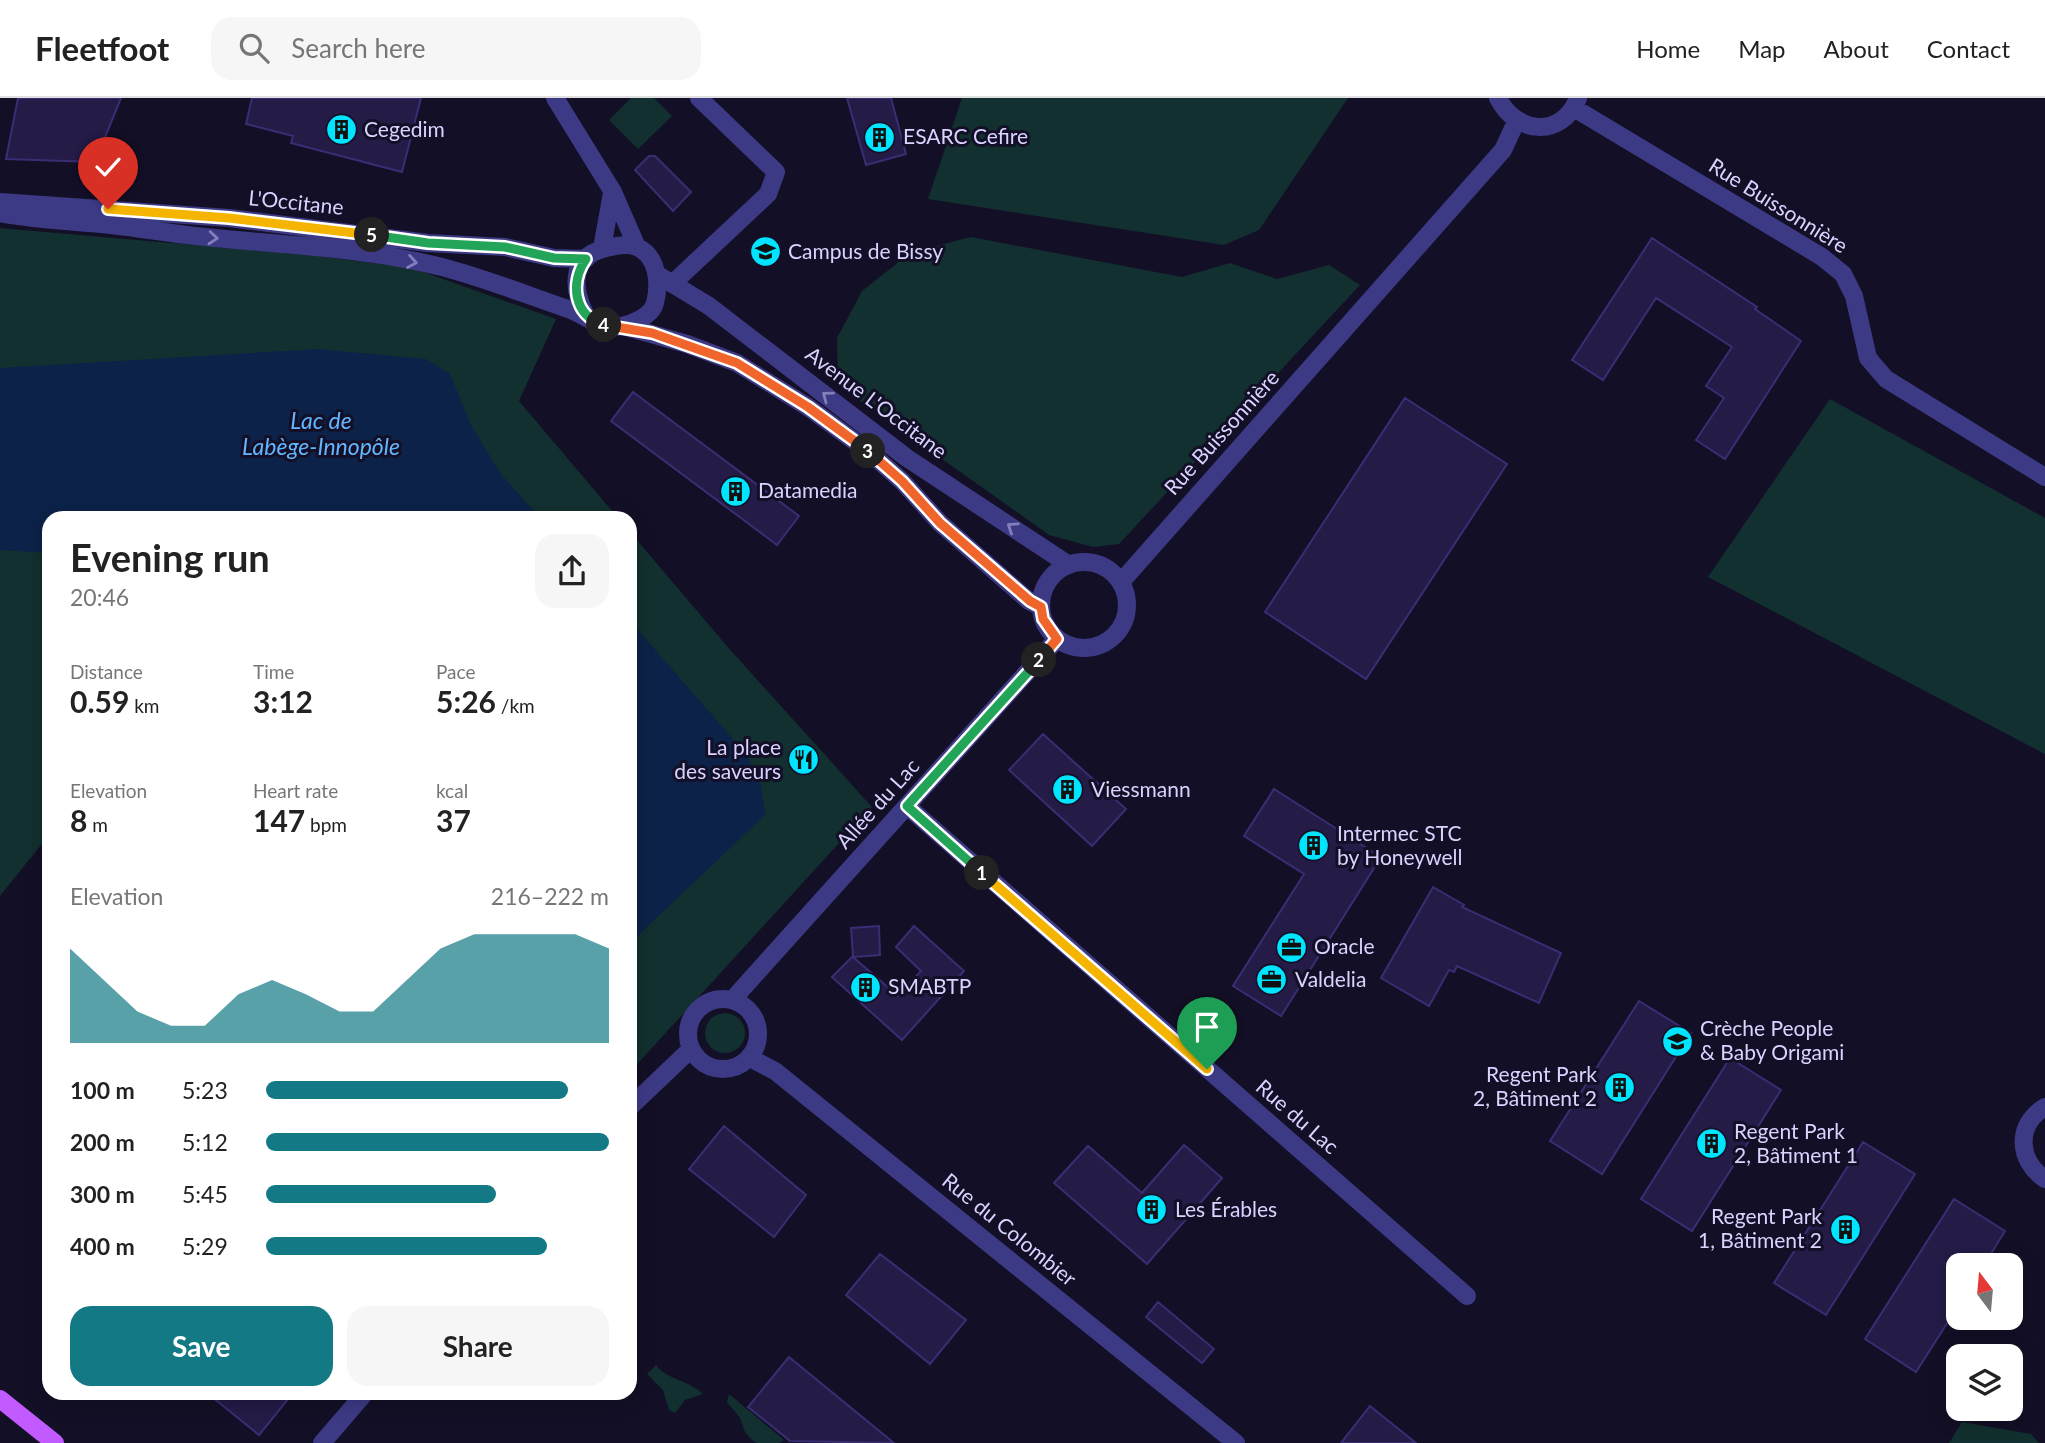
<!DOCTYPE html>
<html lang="en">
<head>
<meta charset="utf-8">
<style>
	body { margin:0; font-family:Lato,sans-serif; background:#f6f6f6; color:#222; height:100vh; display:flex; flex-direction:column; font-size:26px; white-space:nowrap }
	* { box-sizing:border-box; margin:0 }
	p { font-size:23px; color:#767676 }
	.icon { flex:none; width:38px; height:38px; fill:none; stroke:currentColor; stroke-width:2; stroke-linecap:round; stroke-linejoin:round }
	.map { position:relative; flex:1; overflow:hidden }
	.panel { position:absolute; left:42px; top:413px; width:595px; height:889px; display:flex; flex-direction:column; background:#fff; border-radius:21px; box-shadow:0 4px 18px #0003 }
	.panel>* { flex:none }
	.needle { width:46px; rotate:344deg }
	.controls { position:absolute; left:1946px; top:1155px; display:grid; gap:14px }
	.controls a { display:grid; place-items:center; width:77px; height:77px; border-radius:14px; background:#fff; box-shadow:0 4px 18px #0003; font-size:35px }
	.pin { position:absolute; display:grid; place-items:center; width:60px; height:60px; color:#fff; margin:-72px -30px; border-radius:50% 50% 50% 0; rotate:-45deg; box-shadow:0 0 7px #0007 }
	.pin .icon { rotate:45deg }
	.km { position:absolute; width:35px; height:35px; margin:-18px; border-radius:50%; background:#222; color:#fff; font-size:19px; line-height:35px; text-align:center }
	.round { display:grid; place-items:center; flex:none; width:74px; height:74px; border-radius:21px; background:#f6f6f6 }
	.summary { display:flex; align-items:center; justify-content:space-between; height:119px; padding:0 28px }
	h1 { font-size:38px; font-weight:700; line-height:52px }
	.stats { display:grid; grid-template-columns:repeat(3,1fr); gap:10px; height:119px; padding:7px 28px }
	.stats div { display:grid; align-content:center }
	.stats b { font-size:30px; font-weight:700 }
	.stats small { font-size:19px; font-weight:400 }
	.stats p { font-size:19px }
	.chart { height:196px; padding:14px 28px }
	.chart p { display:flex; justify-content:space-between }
	.chart svg { width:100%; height:126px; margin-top:7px; fill:#137a85; opacity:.7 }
	.cta { display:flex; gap:14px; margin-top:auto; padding:14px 28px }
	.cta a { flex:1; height:80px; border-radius:21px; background:#137a85; color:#fff; font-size:28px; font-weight:700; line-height:80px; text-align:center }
	.cta a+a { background:#f6f6f6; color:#222 }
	ul { padding:0 28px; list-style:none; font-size:23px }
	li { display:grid; grid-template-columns:112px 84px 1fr; align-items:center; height:52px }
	li i { height:18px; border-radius:9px; background:#137a85 }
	header { display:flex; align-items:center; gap:42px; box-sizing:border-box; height:98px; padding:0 35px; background:#fff; border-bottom:2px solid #e0e0e0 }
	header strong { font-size:33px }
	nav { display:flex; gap:38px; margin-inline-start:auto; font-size:24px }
	.search { width:490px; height:63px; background:#f6f6f6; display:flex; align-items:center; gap:18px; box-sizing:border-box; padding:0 24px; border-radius:21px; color:#767676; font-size:26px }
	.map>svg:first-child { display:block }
	.green { fill:#12302f }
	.water { fill:#0c2248 }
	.building { fill:#241b47; stroke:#3b2d73; stroke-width:2 }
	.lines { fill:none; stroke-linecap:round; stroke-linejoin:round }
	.minor { stroke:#3d3a85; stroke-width:18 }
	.major { stroke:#c25bff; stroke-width:18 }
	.oneway { stroke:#837fbc }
	.split-1-casing { stroke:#fff; stroke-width:14 }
	.split-2-casing { stroke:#fff; stroke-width:14 }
	.split-3-casing { stroke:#fff; stroke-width:14 }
	.split-4-casing { stroke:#fff; stroke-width:14 }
	.split-5-casing { stroke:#fff; stroke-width:14 }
	.split-6-casing { stroke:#fff; stroke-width:14 }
	.split-1 { stroke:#f5b400; stroke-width:9 }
	.split-2 { stroke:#22a559; stroke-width:9 }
	.split-3 { stroke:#f0652b; stroke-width:9 }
	.split-4 { stroke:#f0652b; stroke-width:9 }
	.split-5 { stroke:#22a559; stroke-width:9 }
	.split-6 { stroke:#f5b400; stroke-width:9 }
	.labels { text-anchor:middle; stroke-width:6; stroke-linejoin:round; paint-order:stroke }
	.poi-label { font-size:21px; fill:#d9d4ff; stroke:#130f26; text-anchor:start }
	.street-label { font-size:21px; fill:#d9d4ff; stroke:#130f26 }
	.water-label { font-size:23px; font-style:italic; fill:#62b6ff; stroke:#130f26 }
</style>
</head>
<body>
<header>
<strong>Fleetfoot</strong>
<div class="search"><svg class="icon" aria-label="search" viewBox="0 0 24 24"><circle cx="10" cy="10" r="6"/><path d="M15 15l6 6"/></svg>Search here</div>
<nav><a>Home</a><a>Map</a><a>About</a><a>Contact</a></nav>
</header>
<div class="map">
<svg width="2045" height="1345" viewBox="0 0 2045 1345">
	<rect width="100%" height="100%" fill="#130f26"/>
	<!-- green -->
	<path class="green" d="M631 0H654L672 18 638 51 609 22Z
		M962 0H1348L1259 132 1224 147 928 101Z
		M0 130 317 158 412 170 556 221 519 303 618 420H49V737L0 798Z
		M971 139 1182 179 1230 165 1277 181 1329 167 1360 187 1119 446 1093 449 1049 437 838 287 837 240 862 193 910 155Z
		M1830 301 2045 420V656L1708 479Z
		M630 434 726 547 872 709 630 974Z
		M705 935a20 20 0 1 1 40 0a20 20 0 1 1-40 0Z
		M656 1267C667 1282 689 1282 703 1296L685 1302 675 1315 669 1312 663 1292 647 1276Z
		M729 1296 784 1342 779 1345H757L752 1342 745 1334 740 1320 727 1304Z
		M1962 1324 2031 1336 2039 1345H1949Z"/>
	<!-- water -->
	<path class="water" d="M317 251 426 261 450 276 471 327 500 375 540 420H49V455L0 452V270Z
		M630 523 747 657 761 688 765 717 630 845Z"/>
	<!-- building -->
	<path class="building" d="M18 0H121L95 64 6 61Z
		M252 0H421L402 74 291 45 293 38 246 26Z
		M847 0H891L906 56 866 67Z
		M649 58H655L691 94 673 113 635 72Z
		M1652 140 1757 209 1755 211 1801 243 1725 361 1696 342 1724 300 1706 288 1732 249 1656 200 1603 282 1572 262Z
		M633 294 799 418 777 447 611 323Z
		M1405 300 1507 366 1366 581 1265 514Z
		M1043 636 1126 711 1092 748 1009 672Z
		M1274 691 1381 759 1281 918 1233 888 1304 776 1244 738Z
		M1433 789 1464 807 1462 809 1561 855 1539 905 1457 868 1454 874 1449 872 1429 908 1381 880Z
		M879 828 880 857 853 859 898 898 921 873 896 849 914 828 964 873 902 942 832 879 853 858 851 830Z
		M1639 903 1691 935 1602 1076 1550 1043Z
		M1730 960 1781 992 1692 1133 1641 1101Z
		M724 1028 806 1097 774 1139 689 1071Z
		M1863 1044 1915 1076 1826 1217 1774 1185Z
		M1184 1047 1222 1080 1147 1166 1054 1085 1088 1048 1142 1095Z
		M1954 1101 2005 1133 1984 1167H1958V1208L1916 1274 1865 1241Z
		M880 1156 966 1222 930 1266 846 1197Z
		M1158 1204 1214 1251 1202 1265 1146 1219Z
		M789 1259 894 1345 790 1343 748 1309Z
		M207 1295H293L259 1337Z
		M1370 1308 1416 1345H1341Z"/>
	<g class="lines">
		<!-- minor -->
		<path class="minor" d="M555 0 613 94 637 149
			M1498 0C1516 36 1562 41 1578 0
			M1574 10 1822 159 1843 176 1854 198 1868 260 1886 281 2045 379
			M0 104 229 120 428 145 505 149 554 160 586 161
			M0 115C36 122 74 123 111 127 139 130 167 135 195 138 277 147 362 149 442 169 484 180 527 197 568 211 583 216 596 228 612 229 626 229 651 220 655 205 660 186 658 158 637 149 630 146 618 147 611 149 570 156 571 188 586 218
			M602 150 612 95
			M658 177 709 208 907 360 1069 467
			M672 186 768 96 776 74 699 0
			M623 228 687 246 737 265 808 309 868 353 902 383 940 425 1029 503 1041 509
			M1041 507a43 43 0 1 1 86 0a43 43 0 1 1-86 0Z
			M1121 484 1503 52 1516 24
			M907 708 1467 1198
			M688 936a35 35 0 1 1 70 0a35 35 0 1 1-70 0Z
			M733 901 1057 541
			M750 960 775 973 1236 1345
			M630 1009 691 951
			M2045 1009C2015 1027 2018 1063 2045 1081
			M322 1345 365 1295"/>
		<!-- major -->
		<path class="major" d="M0 1301 55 1345"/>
	</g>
	<!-- one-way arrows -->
	<defs><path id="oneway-chevron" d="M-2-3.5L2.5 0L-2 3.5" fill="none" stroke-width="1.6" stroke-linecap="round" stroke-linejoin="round" transform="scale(1.75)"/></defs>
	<g class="oneway">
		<use href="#oneway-chevron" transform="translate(213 140) rotate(5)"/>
		<use href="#oneway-chevron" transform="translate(412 164) rotate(10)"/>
		<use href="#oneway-chevron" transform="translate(827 298) rotate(-143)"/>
		<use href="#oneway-chevron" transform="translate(1012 429) rotate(-146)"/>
	</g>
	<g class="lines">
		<defs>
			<path id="split-1" d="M982 775 1207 971"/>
			<path id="split-2" d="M982 775 907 708 1039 562"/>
			<path id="split-3" d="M868 353 902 383 940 425 1030 503 1041 509 1043 521 1057 541 1039 562"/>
			<path id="split-4" d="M604 227 652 235 737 265 808 309 868 353"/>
			<path id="split-5" d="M372 137 428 145 505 149 554 160 586 161C570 184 573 218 604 227"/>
			<path id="split-6" d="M108 111 229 120 372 137"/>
		</defs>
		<!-- split-1 casing -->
		<use href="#split-1" class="split-1-casing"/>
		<!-- split-2 casing -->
		<use href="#split-2" class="split-2-casing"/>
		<!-- split-3 casing -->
		<use href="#split-3" class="split-3-casing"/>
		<!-- split-4 casing -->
		<use href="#split-4" class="split-4-casing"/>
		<!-- split-5 casing -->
		<use href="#split-5" class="split-5-casing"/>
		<!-- split-6 casing -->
		<use href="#split-6" class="split-6-casing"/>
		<!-- split-1 -->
		<use href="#split-1" class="split-1"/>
		<!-- split-2 -->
		<use href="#split-2" class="split-2"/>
		<!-- split-3 -->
		<use href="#split-3" class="split-3"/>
		<!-- split-4 -->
		<use href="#split-4" class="split-4"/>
		<!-- split-5 -->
		<use href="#split-5" class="split-5"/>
		<!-- split-6 -->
		<use href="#split-6" class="split-6"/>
	</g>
	<!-- icons -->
	<defs>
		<symbol id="building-disc" viewBox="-11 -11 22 22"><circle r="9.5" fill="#00e5ff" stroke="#130f26"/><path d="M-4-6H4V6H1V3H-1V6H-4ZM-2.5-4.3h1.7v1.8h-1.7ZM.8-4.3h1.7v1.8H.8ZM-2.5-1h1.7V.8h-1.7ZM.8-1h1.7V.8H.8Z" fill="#111"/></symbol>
		<symbol id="university-disc" viewBox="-11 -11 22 22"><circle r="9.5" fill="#00e5ff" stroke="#130f26"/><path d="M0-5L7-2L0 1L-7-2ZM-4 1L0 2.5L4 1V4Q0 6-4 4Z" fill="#111"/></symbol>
		<symbol id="restaurant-disc" viewBox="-11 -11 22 22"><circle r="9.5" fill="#00e5ff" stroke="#130f26"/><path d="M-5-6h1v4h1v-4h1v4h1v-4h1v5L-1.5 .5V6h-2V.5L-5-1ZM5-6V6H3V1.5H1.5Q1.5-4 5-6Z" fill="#111"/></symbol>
		<symbol id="office-disc" viewBox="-11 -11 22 22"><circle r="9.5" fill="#00e5ff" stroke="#130f26"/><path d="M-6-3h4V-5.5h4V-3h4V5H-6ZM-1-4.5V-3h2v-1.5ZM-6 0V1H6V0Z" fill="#111"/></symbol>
		<symbol id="school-disc" viewBox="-11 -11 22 22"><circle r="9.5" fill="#00e5ff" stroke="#130f26"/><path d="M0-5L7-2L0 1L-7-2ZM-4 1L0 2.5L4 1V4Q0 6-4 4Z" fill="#111"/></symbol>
	</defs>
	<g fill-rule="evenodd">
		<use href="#building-disc" x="324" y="14" width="35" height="35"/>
		<use href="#building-disc" x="862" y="22" width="35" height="35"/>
		<use href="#university-disc" x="748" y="136" width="35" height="35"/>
		<use href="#building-disc" x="718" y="376" width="35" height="35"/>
		<use href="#restaurant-disc" x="786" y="644" width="35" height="35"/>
		<use href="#building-disc" x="1050" y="674" width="35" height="35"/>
		<use href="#building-disc" x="1296" y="730" width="35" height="35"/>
		<use href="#office-disc" x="1274" y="832" width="35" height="35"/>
		<use href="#office-disc" x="1254" y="864" width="35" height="35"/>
		<use href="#building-disc" x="848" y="872" width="35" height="35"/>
		<use href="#school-disc" x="1660" y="926" width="35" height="35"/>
		<use href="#building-disc" x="1602" y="972" width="35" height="35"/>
		<use href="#building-disc" x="1694" y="1028" width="35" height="35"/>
		<use href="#building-disc" x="1134" y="1094" width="35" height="35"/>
		<use href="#building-disc" x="1828" y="1114" width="35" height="35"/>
	</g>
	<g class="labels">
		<!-- poi labels -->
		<g class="poi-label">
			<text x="364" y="39">Cegedim</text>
			<text x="903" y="46">ESARC Cefire</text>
			<text x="788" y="161">Campus de Bissy</text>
			<text x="758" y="400">Datamedia</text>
			<text x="781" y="657" text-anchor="end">La place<tspan x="781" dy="24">des saveurs</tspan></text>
			<text x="1091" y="699">Viessmann</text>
			<text x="1337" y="743">Intermec STC<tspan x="1337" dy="24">by Honeywell</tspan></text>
			<text x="1314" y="856">Oracle</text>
			<text x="1295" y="889">Valdelia</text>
			<text x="888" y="896">SMABTP</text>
			<text x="1700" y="938">Crèche People<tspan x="1700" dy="24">&amp; Baby Origami</tspan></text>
			<text x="1597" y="984" text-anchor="end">Regent Park<tspan x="1597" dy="24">2, Bâtiment 2</tspan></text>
			<text x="1734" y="1041">Regent Park<tspan x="1734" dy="24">2, Bâtiment 1</tspan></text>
			<text x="1175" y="1119">Les Érables</text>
			<text x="1822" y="1126" text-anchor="end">Regent Park<tspan x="1822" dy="24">1, Bâtiment 2</tspan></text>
		</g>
		<!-- street labels -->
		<g class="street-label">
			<text transform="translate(296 105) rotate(6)" y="7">L'Occitane</text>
			<text transform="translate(1778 108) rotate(32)" y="7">Rue Buissonnière</text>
			<text transform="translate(876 305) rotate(37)" y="7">Avenue L'Occitane</text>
			<text transform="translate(1222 335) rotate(-48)" y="7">Rue Buissonnière</text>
			<text transform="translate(878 706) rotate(-48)" y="7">Allée du Lac</text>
			<text transform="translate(1297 1019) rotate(41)" y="7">Rue du Lac</text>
			<text transform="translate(1009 1132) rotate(39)" y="7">Rue du Colombier</text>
		</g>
		<!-- water labels -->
		<g class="water-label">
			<text x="321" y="331">Lac de<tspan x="321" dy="26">Labège-Innopôle</tspan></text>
		</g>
	</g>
</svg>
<div class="controls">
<a><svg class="needle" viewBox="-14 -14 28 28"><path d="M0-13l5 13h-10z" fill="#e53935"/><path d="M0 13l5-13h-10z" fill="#767676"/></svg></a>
<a><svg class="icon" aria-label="layers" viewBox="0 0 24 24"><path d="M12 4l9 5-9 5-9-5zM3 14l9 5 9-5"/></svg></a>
</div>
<div class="pin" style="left:1207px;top:971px;background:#1e9e55"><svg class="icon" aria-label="arrive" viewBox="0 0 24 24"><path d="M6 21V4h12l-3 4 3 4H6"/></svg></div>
<div class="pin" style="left:108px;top:111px;background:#d93025"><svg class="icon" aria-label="check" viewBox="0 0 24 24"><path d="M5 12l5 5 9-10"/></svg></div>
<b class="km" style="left:982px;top:775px">1</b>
<b class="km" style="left:1039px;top:562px">2</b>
<b class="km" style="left:868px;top:353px">3</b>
<b class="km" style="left:604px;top:227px">4</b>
<b class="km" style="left:372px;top:137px">5</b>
<section class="panel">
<div class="summary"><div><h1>Evening run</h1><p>20:46</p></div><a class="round"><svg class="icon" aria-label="share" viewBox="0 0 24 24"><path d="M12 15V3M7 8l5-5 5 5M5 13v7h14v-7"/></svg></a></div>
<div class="stats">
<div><p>Distance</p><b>0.59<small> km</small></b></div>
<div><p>Time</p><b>3:12</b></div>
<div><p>Pace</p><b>5:26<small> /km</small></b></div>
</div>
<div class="stats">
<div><p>Elevation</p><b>8<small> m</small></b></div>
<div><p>Heart rate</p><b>147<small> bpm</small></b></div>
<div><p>kcal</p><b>37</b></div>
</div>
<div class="chart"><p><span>Elevation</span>216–222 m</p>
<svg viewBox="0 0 160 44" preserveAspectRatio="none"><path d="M0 44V11L10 22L20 33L30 38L40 38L50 27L60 22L70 27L80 33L90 33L100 22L110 11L120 6L130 6L140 6L150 6L160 11V44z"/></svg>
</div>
<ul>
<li><b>100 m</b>5:23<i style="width:88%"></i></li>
<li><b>200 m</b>5:12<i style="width:100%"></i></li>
<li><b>300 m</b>5:45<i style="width:67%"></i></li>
<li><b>400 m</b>5:29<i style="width:82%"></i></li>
</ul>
<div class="cta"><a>Save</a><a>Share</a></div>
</section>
</div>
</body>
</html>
